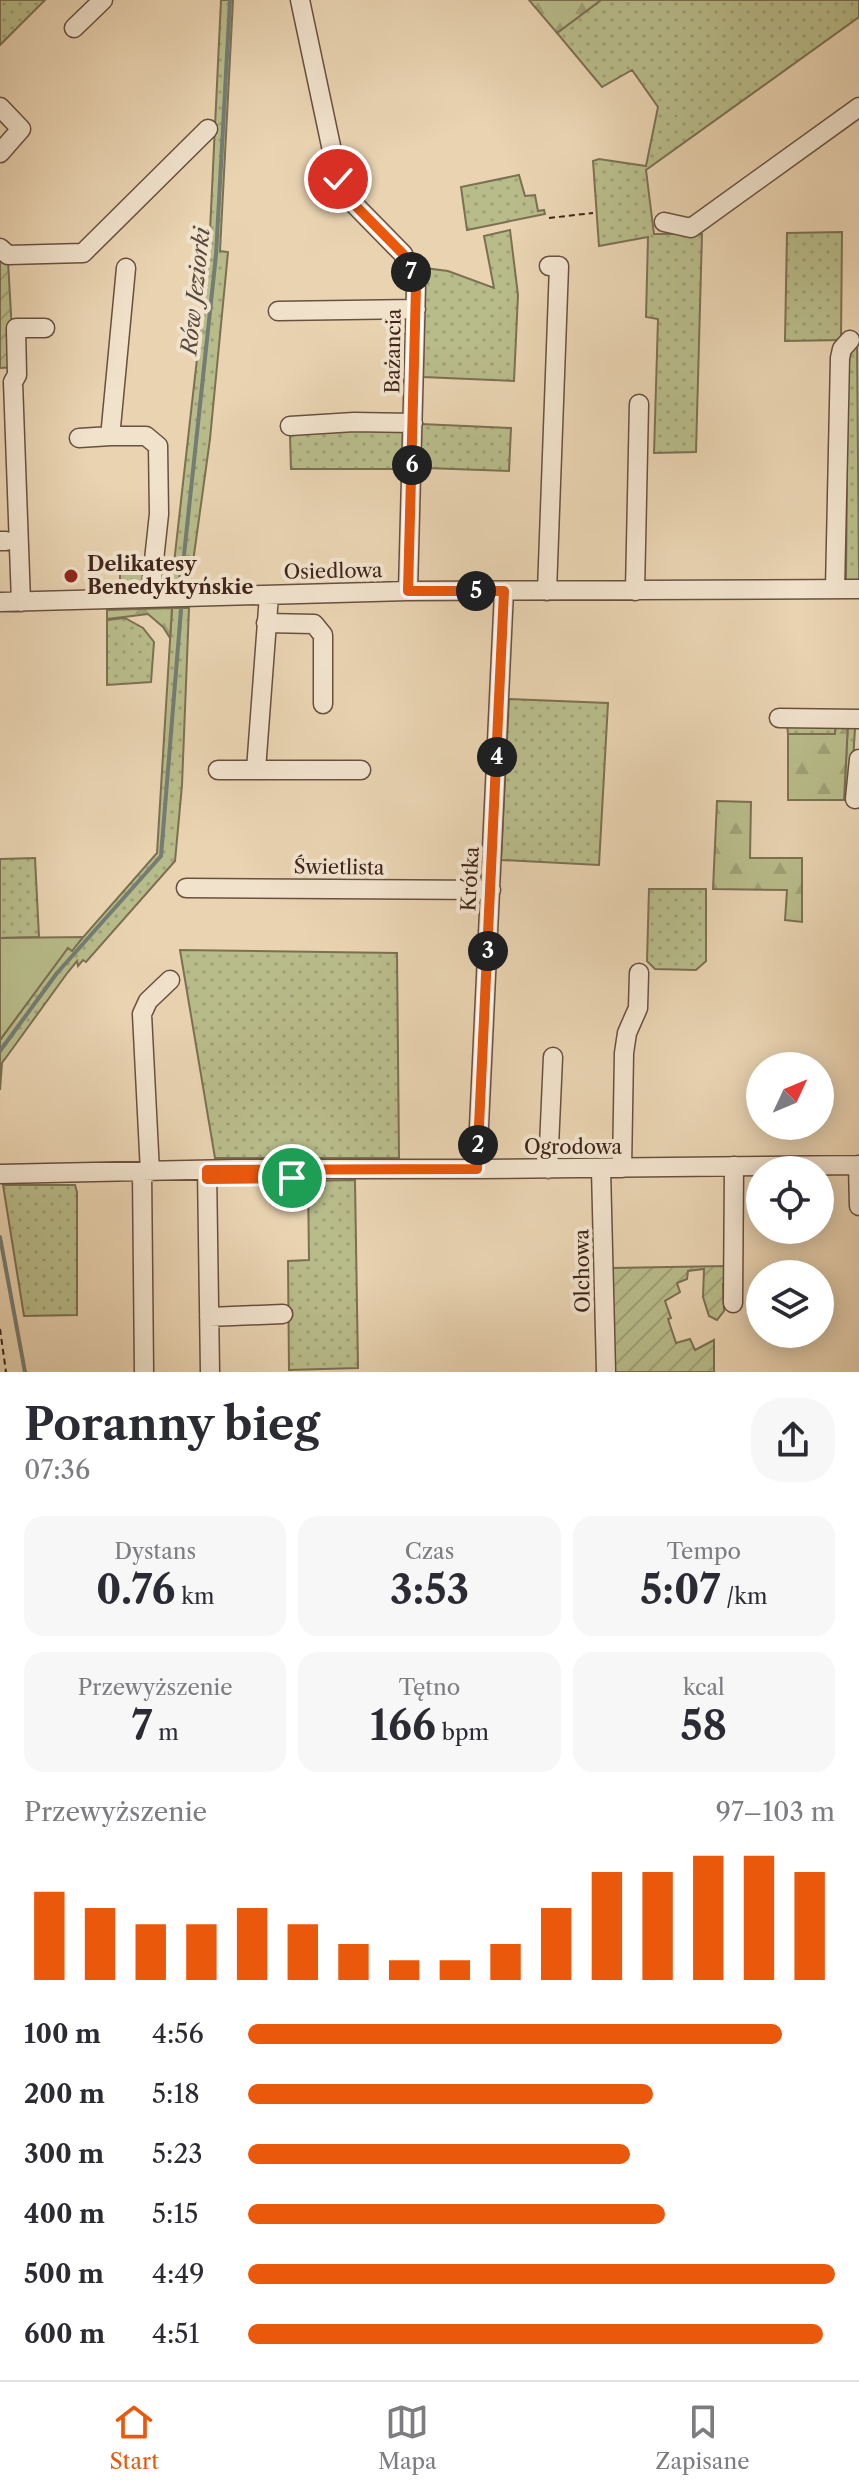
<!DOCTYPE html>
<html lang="pl">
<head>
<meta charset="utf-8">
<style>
	body { margin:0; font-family:"Libre Caslon Text",serif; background:#f7f7f7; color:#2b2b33; height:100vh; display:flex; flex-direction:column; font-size:30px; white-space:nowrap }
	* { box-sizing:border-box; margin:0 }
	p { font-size:26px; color:#7c7c81 }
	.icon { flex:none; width:44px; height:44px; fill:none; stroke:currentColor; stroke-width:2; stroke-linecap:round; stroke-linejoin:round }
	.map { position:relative; height:1372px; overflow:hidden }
	.details { display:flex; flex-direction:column; background:#fff; flex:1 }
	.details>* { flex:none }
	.needle { width:52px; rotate:46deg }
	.controls { position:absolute; left:746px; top:1052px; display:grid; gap:16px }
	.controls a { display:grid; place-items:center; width:88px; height:88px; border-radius:50%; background:#fff; box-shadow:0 4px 20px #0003; font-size:40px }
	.pin { position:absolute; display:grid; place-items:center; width:68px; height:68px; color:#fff; margin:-34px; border:4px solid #fff; border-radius:50%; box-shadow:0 2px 8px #0007 }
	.km { position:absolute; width:40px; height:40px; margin:-20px; border-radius:50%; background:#222; color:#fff; font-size:22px; line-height:40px; text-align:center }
	.round { display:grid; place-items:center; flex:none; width:84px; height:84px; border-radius:32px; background:#f7f7f7 }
	.headline { display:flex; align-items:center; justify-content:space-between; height:136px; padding:0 24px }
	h1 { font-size:44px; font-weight:800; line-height:60px }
	.stats { display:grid; grid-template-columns:repeat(3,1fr); gap:12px; height:136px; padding:8px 24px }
	.stats div { display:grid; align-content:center; border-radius:20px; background:#f7f7f7; text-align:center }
	.stats b { font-size:40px; font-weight:800 }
	.stats small { font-size:22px; font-weight:400 }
	.stats p { font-size:22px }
	.chart { height:224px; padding:16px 24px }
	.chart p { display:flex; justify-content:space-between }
	.chart svg { width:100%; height:144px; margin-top:8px; stroke:#ea580c; stroke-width:6 }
	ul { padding:0 24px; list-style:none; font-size:26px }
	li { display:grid; grid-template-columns:128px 96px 1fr; align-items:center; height:60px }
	li i { height:20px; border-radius:10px; background:#ea580c }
	.tabs { display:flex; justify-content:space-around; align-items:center; height:112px; border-top:2px solid #e1e1e2; background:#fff; font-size:22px; color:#7c7c81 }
	.tabs a { display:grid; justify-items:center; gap:4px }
	.tabs .active { color:#ea580c }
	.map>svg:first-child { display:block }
	.grass { fill:url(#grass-dots); stroke:#7c7052; stroke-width:2 }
	.forest { fill:url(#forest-firs); stroke:#7c7052; stroke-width:2 }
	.park { fill:#b8bc8a; stroke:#7c7052; stroke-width:2 }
	.garden { fill:url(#garden-furrows); stroke:#7c7052; stroke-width:2 }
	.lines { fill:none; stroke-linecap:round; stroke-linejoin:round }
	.stream { stroke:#747d73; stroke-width:4 }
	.minor-casing { stroke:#6a5040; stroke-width:21 }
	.path { stroke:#40251b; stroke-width:2; stroke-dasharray:6 4; stroke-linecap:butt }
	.minor { stroke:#f1e2cc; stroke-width:18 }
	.route-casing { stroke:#fff; stroke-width:16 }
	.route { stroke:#ea580c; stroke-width:10 }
	.poi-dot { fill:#8f2418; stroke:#f1e2cc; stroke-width:3 }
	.labels { text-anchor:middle; stroke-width:8; stroke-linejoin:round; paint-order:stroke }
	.street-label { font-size:20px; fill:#40251b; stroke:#f1e2cc }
	.poi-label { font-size:20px; font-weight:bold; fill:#40251b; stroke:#f1e2cc; text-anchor:start }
	.water-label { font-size:22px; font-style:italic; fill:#564a40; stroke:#f1e2cc }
</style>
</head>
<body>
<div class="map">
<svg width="859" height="1372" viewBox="0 0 859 1372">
	<defs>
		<pattern id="grass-dots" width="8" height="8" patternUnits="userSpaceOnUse" patternTransform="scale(2)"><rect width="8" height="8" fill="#b8bc8a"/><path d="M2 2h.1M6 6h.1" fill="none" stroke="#9fa176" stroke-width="1.8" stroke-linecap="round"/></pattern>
		<pattern id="forest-firs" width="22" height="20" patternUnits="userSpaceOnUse" patternTransform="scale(2)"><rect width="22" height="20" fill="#b8bc8a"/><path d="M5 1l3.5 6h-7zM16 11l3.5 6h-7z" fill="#9fa176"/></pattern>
		<pattern id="garden-furrows" width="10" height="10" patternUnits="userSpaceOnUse" patternTransform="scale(2)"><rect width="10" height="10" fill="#b8bc8a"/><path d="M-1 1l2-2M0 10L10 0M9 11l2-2" fill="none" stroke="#9fa176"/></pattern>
	</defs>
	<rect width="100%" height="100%" fill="#e9d3b1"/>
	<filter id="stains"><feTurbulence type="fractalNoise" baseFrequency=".0025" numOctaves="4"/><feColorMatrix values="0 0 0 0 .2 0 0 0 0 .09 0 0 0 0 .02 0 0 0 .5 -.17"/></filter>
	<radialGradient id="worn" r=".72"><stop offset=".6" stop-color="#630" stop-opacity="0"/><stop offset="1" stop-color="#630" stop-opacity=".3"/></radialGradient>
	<!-- grass -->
	<path class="grass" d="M0 0H45L0 45Z
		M221 0H233L220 251 228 252 210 439 189 591H161L157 583 158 571 173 572 209 252Z
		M601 0H859V17L646 170 654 234H702L696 452 654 453 658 319 646 317 648 237 599 246 593 161 599 159 646 166 658 107 632 70 602 87 557 33Z
		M519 175 525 196 535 195 538 211 544 210 545 214 467 230 461 187Z
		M510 230 518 295 514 381 423 377 424 268 448 271 494 288 484 236Z
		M842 232 841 340 785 341 787 233Z
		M857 340 859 580H846L848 350Z
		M421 424 511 428 509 471 426 468 420 463Z
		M407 429 406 469H291L290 435 308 430Z
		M120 569 146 570 145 582 139 588H120Z
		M172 608H189L182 785 175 861 86 962 83 960 78 966 77 961 68 972 2 1063 0 1090V1040L68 947 72 950 157 853Z
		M125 618 143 628 154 642 151 682 107 685V620Z
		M509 699 608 703 599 865 501 860Z
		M848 723 855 728 851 796 850 800H844Z
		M787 724H836L835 734H788Z
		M35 858 39 937 0 938V859Z
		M649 889H706V961L696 970 655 969 647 961Z
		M180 950 397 953 399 1158H215Z
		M355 1180 358 1368 289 1370 288 1261 309 1260 308 1181Z
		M75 1185 77 1192V1315L24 1316 3 1185Z"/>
	<!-- forest -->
	<path class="forest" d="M529 0H601L557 33Z
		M172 608 170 638 163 627 148 614 107 619V610Z
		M848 723 844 800H788V734H835L836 724Z
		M717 801 751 802 750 858H802V922L785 920 787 890 713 889Z"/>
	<!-- park -->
	<path class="park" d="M83 937 72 951 68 948 0 1040V938Z"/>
	<!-- garden -->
	<path class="garden" d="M0 255 8 261 14 367 0 368Z
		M726 1266 727 1280 723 1284 724 1311 717 1320 709 1316 703 1297 704 1269 688 1271 687 1279 677 1283 680 1292 665 1301 671 1318 668 1319 676 1343 690 1339 695 1350 714 1340V1372H613L611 1268Z"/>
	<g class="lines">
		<!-- stream -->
		<path class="stream" d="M179 584 184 555 216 255 230 0
			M0 1051 57 973 161 856 181 610
			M0 1237 25 1372"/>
		<defs>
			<path id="minor" d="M300 0 338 179 348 198 403 254 416 287 408 591
				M74 28 103 0
				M0 107 21 129 0 153
				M664 222 691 228 859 107
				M0 248 8 255 83 253 208 129
				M126 268 111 427V436H146L158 446 159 514 150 597
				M278 311 416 309
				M290 426 354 422 413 423
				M79 438 111 436
				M0 541H6
				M835 589 840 358 842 349 850 340
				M547 591 559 266H549
				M635 591 639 404
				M0 602 408 591 859 589
				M21 602 13 382 17 375 16 328H45
				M266 623 314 624 323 635V704
				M779 718 859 719
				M218 770H361
				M256 770 269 595
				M855 799 859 759
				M186 888 491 890
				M858 1165 859 1206
				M622 1168 624 1053 627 1033 638 1008 639 973
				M477 1169 504 591
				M548 1169 553 1057
				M601 1169 606 1372
				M207 1170 210 1372
				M142 1172 144 1372
				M150 1172 142 1014 148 1001 170 980
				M0 1174 235 1169H477L859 1165
				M733 1303 734 1166
				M209 1317 283 1314"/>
		</defs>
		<!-- minor casing -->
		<use href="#minor" class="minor-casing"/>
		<!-- path -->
		<path class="path" d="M549 218 593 213
			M0 1329 6 1372"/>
		<!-- minor -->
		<use href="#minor" class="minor"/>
	</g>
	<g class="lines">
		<defs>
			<path id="route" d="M292 1178 207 1179V1170L477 1169 504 591H408L416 287 403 254 348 198 338 179"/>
		</defs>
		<!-- route casing -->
		<use href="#route" class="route-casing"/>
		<!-- route -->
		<use href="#route" class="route"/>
	</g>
	<!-- markers -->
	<circle class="poi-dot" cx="71" cy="576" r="8"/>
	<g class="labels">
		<!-- street labels -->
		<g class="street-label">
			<text transform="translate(393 351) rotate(-89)" y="7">Bażancia</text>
			<text transform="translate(333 571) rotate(-1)" y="7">Osiedlowa</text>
			<text transform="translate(339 867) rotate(1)" y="7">Świetlista</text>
			<text transform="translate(470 879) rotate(-87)" y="7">Krótka</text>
			<text x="573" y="1154">Ogrodowa</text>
			<text transform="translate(582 1271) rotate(-91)" y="7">Olchowa</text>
		</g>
		<!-- poi labels -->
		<g class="poi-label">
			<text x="87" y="571">Delikatesy<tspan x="87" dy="23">Benedyktyńskie</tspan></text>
		</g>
		<!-- water labels -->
		<g class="water-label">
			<text transform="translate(195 291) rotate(-84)" y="8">Rów Jeziorki</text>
		</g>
	</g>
	<rect width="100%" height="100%" filter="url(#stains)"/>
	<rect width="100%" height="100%" fill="url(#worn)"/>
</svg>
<div class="controls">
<a><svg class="needle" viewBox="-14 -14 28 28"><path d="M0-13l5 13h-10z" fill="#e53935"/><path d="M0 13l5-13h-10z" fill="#7c7c81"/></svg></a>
<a><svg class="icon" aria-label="locate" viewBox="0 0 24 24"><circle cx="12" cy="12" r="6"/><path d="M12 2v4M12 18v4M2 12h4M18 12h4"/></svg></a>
<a><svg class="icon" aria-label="layers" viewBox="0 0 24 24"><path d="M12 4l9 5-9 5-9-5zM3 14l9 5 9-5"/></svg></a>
</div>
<div class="pin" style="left:292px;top:1178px;background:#1e9e55"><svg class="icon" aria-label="arrive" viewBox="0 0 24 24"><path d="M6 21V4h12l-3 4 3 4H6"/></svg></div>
<div class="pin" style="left:338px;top:179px;background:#d93025"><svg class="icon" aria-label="check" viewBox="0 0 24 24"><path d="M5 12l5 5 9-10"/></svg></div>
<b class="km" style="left:478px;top:1145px">2</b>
<b class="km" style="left:488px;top:951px">3</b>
<b class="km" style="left:497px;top:757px">4</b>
<b class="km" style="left:476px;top:591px">5</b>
<b class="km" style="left:412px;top:465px">6</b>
<b class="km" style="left:411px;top:272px">7</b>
</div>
<section class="details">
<div class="headline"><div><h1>Poranny bieg</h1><p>07:36</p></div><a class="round"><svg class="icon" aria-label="share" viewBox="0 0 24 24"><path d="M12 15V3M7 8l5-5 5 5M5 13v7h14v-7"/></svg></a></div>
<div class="stats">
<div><p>Dystans</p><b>0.76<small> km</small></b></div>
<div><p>Czas</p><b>3:53</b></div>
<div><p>Tempo</p><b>5:07<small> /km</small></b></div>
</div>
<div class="stats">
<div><p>Przewyższenie</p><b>7<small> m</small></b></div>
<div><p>Tętno</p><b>166<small> bpm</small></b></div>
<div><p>kcal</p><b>58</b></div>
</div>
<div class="chart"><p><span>Przewyższenie</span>97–103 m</p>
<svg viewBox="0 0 160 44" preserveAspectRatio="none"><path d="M5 44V17M15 44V22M25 44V27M35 44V27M45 44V22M55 44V27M65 44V33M75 44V38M85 44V38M95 44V33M105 44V22M115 44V11M125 44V11M135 44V6M145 44V6M155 44V11"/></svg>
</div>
<ul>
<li><b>100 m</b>4:56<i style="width:91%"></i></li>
<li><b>200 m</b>5:18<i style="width:69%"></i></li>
<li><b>300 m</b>5:23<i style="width:65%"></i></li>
<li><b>400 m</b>5:15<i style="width:71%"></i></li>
<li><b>500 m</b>4:49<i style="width:100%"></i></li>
<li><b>600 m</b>4:51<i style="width:98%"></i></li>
</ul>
</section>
<nav class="tabs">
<a class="active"><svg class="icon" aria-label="home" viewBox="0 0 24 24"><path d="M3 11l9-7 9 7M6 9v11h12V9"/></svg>Start</a>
<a><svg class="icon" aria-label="map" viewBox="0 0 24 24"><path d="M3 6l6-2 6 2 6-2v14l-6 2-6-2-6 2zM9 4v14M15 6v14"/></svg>Mapa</a>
<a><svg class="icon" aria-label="saved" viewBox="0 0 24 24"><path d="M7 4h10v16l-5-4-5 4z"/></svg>Zapisane</a>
</nav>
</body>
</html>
